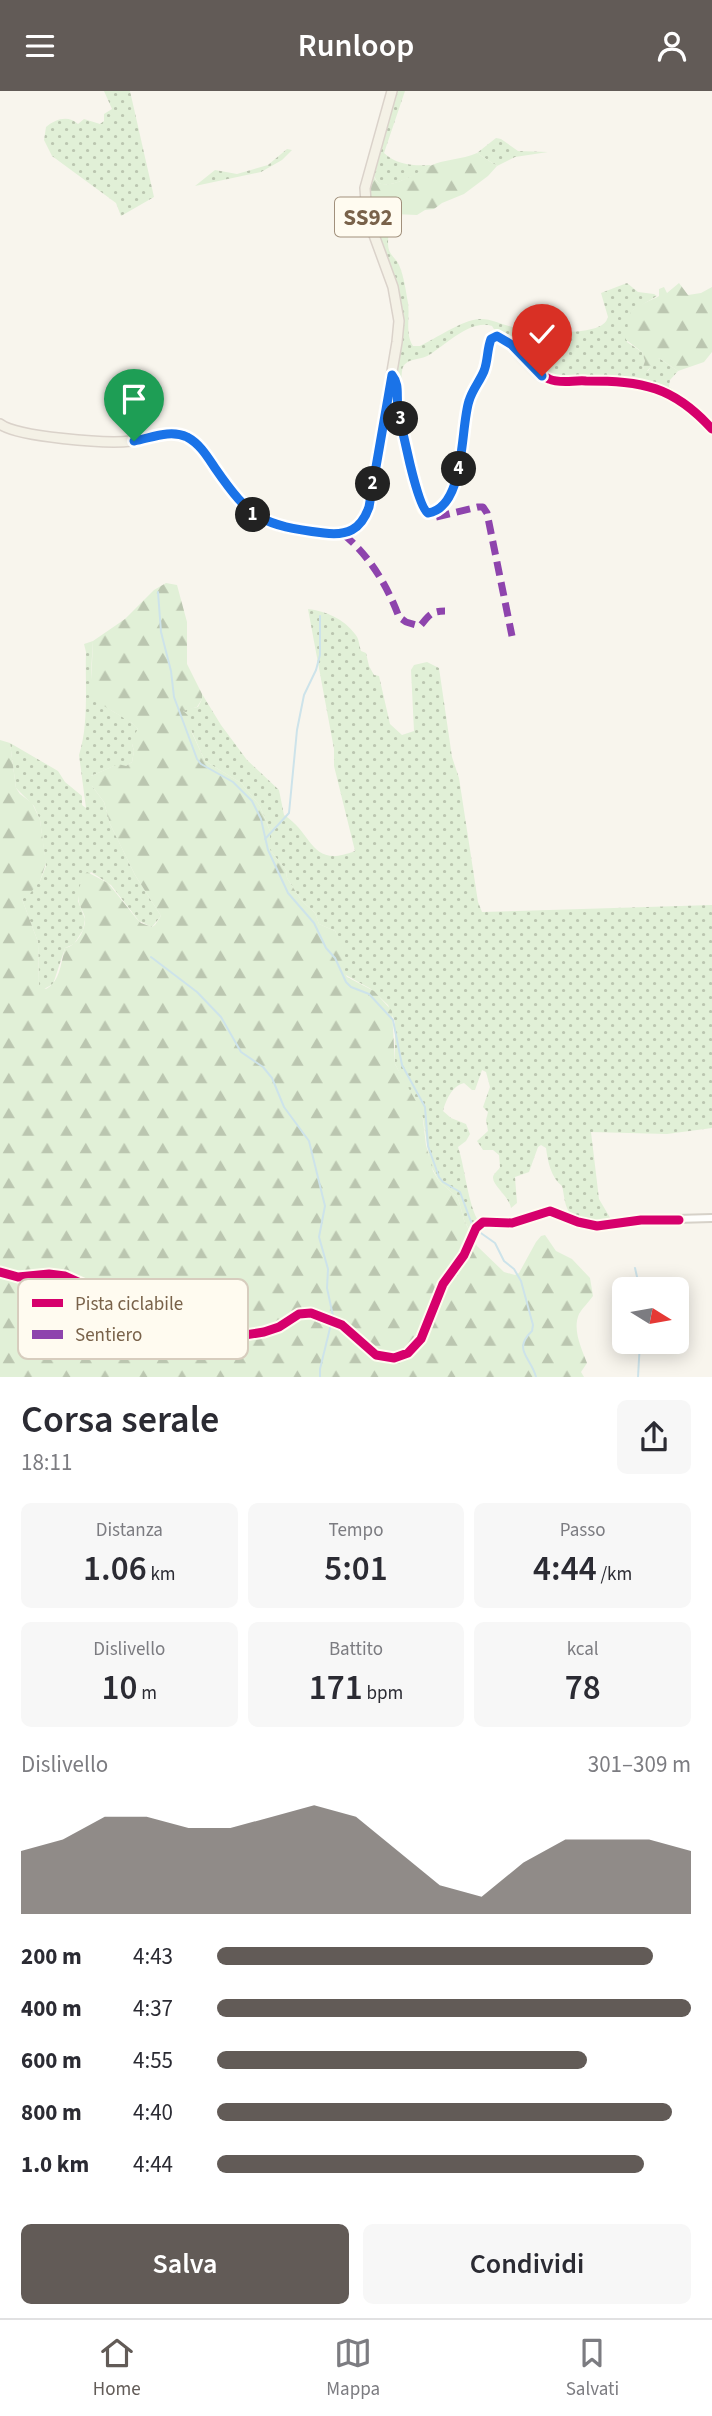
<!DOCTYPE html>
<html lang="it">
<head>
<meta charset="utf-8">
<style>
	body { margin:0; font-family:"Source Sans 3",sans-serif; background:#f7f7f7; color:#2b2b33; height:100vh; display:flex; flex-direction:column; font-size:26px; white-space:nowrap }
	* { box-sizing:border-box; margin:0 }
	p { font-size:23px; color:#7c7c81 }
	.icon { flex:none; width:38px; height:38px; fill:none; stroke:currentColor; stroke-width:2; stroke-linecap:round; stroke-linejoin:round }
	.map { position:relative; height:1286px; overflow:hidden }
	.panel { display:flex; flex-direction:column; background:#fff; flex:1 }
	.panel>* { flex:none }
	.needle { width:46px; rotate:101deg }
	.tools { position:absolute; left:612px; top:1186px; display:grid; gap:14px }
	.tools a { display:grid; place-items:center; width:77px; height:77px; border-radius:10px; background:#fff; box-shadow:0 4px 18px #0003; font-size:35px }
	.pin { position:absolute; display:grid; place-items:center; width:60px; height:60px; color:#fff; margin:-72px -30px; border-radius:50% 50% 50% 0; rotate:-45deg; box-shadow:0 0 7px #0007 }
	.pin .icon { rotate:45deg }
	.km { position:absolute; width:35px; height:35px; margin:-18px; border-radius:50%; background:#222; color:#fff; font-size:19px; line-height:35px; text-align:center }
	.round { display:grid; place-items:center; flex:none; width:74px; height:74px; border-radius:10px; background:#f7f7f7 }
	.headline { display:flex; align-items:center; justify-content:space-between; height:119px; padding:0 21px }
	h1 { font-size:38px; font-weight:600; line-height:52px }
	.figures { display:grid; grid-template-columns:repeat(3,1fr); gap:10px; height:119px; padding:7px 21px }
	.figures div { display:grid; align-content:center; border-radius:10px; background:#f7f7f7; text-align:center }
	.figures b { font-size:35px; font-weight:600 }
	.figures small { font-size:19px; font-weight:400 }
	.figures p { font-size:19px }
	.chart { height:196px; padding:14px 21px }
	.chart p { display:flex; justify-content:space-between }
	.chart svg { width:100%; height:126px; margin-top:7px; fill:#625b57; opacity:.7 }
	.action { display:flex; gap:14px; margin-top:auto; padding:14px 21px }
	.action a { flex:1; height:80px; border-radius:10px; background:#625b57; color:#fff; font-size:28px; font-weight:600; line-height:80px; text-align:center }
	.action a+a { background:#f7f7f7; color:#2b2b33 }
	ul { padding:0 21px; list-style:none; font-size:23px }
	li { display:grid; grid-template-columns:112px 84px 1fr; align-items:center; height:52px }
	li i { height:18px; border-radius:9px; background:#625b57 }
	header { display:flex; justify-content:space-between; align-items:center; height:91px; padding:0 21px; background:#625b57; color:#fff; font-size:32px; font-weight:600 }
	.dock { display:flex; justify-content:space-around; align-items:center; height:98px; border-top:2px solid #e1e1e2; background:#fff; font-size:19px; color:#7c7c81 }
	.dock a { display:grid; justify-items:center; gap:4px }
	.dock .on { color:#625b57 }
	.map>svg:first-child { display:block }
	.grass { fill:url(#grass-dots) }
	.forest { fill:url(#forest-firs) }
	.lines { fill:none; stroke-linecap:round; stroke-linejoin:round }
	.stream { stroke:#cde3ea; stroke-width:2 }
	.minor-casing { stroke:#d6d1c8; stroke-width:10 }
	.primary-casing { stroke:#dad2ca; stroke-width:12 }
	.minor { stroke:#fefefc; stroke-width:6 }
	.primary { stroke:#f4f1e6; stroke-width:9 }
	.quiet { stroke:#8e44ad; stroke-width:7; stroke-dasharray:14 7; stroke-linecap:butt }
	.cycleway-casing { stroke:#fffbf0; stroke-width:13 }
	.cycleway { stroke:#d6006c; stroke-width:9 }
	.route-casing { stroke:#fff; stroke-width:14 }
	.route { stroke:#1a73e8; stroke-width:9 }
	.labels { text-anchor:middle; stroke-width:7; stroke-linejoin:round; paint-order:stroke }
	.shield { fill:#fffbf0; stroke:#a1907c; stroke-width:2 }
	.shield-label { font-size:23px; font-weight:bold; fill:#79624a }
	.key { fill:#fffbf0; stroke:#d7cdbe; stroke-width:2 }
	.key-label { font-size:19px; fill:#79624a }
</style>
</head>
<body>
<header><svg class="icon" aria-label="menu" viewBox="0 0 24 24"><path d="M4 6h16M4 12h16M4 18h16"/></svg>Runloop<svg class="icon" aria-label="person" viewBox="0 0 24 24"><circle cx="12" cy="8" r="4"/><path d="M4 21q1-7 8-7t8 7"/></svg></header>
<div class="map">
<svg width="712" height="1286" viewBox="0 0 712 1286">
	<defs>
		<pattern id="grass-dots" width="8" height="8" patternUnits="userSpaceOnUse" patternTransform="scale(1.75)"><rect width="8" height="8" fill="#e1f0d7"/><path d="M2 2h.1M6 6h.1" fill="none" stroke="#bbc6b0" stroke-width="1.8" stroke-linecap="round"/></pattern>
		<pattern id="forest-firs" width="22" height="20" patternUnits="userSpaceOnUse" patternTransform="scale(1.75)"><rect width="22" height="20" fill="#e1f0d7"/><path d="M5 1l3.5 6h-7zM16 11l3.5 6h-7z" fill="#bbc6b0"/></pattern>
	</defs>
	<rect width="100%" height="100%" fill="#f8f5ed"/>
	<!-- grass -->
	<path class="grass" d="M104 0H130L154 106 121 125 116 112 52 65 44 49 46 36C56 28 68 24 78 33L84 28 100 33 104 30V23L112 18Z
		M395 0H405L384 62C396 74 414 75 431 74 421 81 393 97 381 93 375 91 374 83 372 78Z
		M496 47 501 48 518 60 548 61 515 66 497 75 477 62Z
		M287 58 292 59 282 69 261 81 195 95 215 79 237 83 268 74Z
		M393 123 403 124C393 128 388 139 388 151 388 165 395 165 399 174 404 185 406 201 408 212 410 226 405 243 413 255H420C435 248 462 229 479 228 492 227 504 235 517 237 535 240 603 248 608 226L601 202 627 192 638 201 654 203 657 205 633 219 627 251 642 261 645 270 643 277 648 280 655 269 659 267 678 280 670 289 669 296C684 306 702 315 709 333L679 306 657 296 550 287 497 243 492 235C470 228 446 254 429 264 420 270 404 266 402 280 399 301 407 326 411 346L408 347 402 323 399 292 395 280 401 240 371 128 382 127Z
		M308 518C326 520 344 528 355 543 359 547 359 554 361 560L366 562 369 575 374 584 379 585 390 633 402 644 414 640 411 579 414 574 427 571 439 577 452 666 459 687 478 811 482 821 712 814V1037L667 1043 591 1041 599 1108 612 1130C597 1132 574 1135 567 1117 564 1110 564 1102 562 1095 551 1086 548 1072 546 1057L541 1054 538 1056 529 1081 515 1086 517 1112 511 1117C509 1105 492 1094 493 1086 494 1082 498 1080 500 1076L499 1064 493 1059H483L477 1050 488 1040 486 1029 488 1021 483 1016 490 996 486 981 482 979 475 999H472L464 992C452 995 446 1009 443 1020L451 1027 466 1033 470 1043 466 1050 458 1056C465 1076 468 1115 479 1131L471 1142 464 1129 458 1107 439 1090 430 1073 423 1027 395 973V931L388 914 371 898 344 883 342 878 343 858 335 840 319 833 315 822 301 809 287 787 286 779 270 759V740L260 715 241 692 205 670 182 619 198 616 202 608V603L221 634 247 669 279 699 284 724C314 743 310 778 355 760L334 675V658Z
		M93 550C92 576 85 604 111 619 120 625 131 629 138 638L132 653 134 660 132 671 126 675H114L91 685 92 695 104 711 110 733 118 749 135 784 161 825 152 836 139 830 111 794 91 781 81 792 78 810 85 828 83 839 74 853 65 857 53 893 44 898 39 896 38 851 22 808 40 790 46 775 40 729 34 715 16 697 10 652 58 680 65 691 82 705V714L86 717 79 664C89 633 85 594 86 561L84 553Z"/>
	<!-- forest -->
	<path class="forest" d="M477 62 497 75 488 85 464 103 442 112 434 118 425 119 417 124 393 123 382 127 371 128 368 100 372 78C373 81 373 85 375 88 385 104 419 80 430 75 443 68 462 69 477 62Z
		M679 192 688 204 701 202 712 196V261L704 271 678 280 659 267 646 281 643 276 645 270 642 261 625 248C630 237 626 234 629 225 632 215 651 210 659 205V198L664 196 667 202Z
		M166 492 177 494 187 531V573L202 603V608L197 616 183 620 188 624 192 642 205 670 241 692 260 715 270 740V759L286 779 287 787 301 809 315 822 319 833 335 840C341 852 350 866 342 878L347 886 374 900 392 920 395 973 422 1021 426 1054 433 1080 439 1090 458 1107 464 1129 477 1155 504 1181 515 1184 519 1182 536 1151 541 1145 545 1144 556 1160 572 1168 590 1187 593 1205C589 1211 583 1216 579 1223 572 1239 582 1258 587 1272L581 1281 584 1286H0V649L10 652 16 697 20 703 32 712 40 729 46 772 40 790 28 805 22 808 38 851 39 895 46 898C60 891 61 871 65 857 77 855 86 838 85 827 84 821 80 817 79 811 77 802 81 787 87 781L108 792 136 827 141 832 152 836 155 834 161 825 135 784 110 733 104 711 89 691 91 685 118 673 126 675 132 671 134 660 131 649 138 638 132 632 94 609 91 595 93 550 125 528 154 499Z"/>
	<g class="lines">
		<!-- stream -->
		<path class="stream" d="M158 501 161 541 171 580 174 606 197 668 201 673 233 691 252 710 261 728 268 759 288 802 314 832 326 857 335 867 346 891 351 896 369 903 393 929 402 974 425 1016 428 1055 439 1086 443 1091 460 1101 473 1136
			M265 748 289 722 297 639 304 604 316 579 320 564V525
			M151 866 197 901 221 926 241 961 263 976 272 987 284 1016 309 1050 325 1115 319 1146 328 1178 327 1197 333 1225
			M478 1140 495 1152 504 1170 514 1178 521 1190 533 1234 532 1240C512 1259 531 1266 536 1286
			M635 1177 640 1199
			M320 1286V1278L331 1233
			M638 1286 640 1251"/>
		<defs>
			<path id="minor" d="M392 284 398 295V317L414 387 423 418 428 422C466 416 460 337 469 310 473 298 482 287 485 275 489 265 486 252 495 245 519 250 527 279 549 288 560 293 574 289 586 290 643 290 673 295 712 338
				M676 1128 712 1127
				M0 1181 18 1186 49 1183 65 1185 85 1194 120 1221 163 1230 185 1241 202 1246 239 1245 264 1241 279 1236 299 1223 311 1222 342 1234 376 1264 394 1267 408 1262 421 1248 443 1193 464 1164 476 1137 483 1131 512 1132 550 1120 578 1131 597 1135 641 1129H679"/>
			<path id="primary" d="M0 333C17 346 107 353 131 350 150 349 170 337 188 347 201 354 208 366 216 378 252 431 261 434 324 442 347 445 361 439 369 416L397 251 399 230 393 196 367 125 365 97 392 0"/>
		</defs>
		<!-- minor casing -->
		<use href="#minor" class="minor-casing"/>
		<!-- primary casing -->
		<use href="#primary" class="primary-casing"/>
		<!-- minor -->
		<use href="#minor" class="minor"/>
		<!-- primary -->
		<use href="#primary" class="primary"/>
		<!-- quiet -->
		<path class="quiet" d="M436 426 478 416H483L487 422 512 545
			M343 443C369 464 387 494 399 526L406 531 420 535C429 525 430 520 445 520"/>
		<defs>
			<path id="cycleway" d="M392 284 398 295V317L414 387 423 418 428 422C466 416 460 337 469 310 473 298 482 287 485 275 489 265 486 252 495 245 519 250 527 279 549 288 560 293 574 289 586 290 643 290 673 295 712 338
				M0 1181 18 1186 49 1183 65 1185 85 1194 120 1221 163 1230 185 1241 202 1246 239 1245 264 1241 279 1236 299 1223 311 1222 342 1234 376 1264 394 1267 408 1262 421 1248 443 1193 464 1164 476 1137 483 1131 512 1132 550 1120 578 1131 597 1135 641 1129H679"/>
		</defs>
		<!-- cycleway casing -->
		<use href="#cycleway" class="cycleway-casing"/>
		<!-- cycleway -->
		<use href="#cycleway" class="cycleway"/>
	</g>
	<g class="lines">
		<defs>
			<path id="route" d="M134 350C151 347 170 338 187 346 200 353 207 365 215 377 251 429 262 434 324 442 347 445 361 439 369 416L392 284C400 294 396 304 398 316 401 333 417 416 428 422 466 416 460 337 469 310 472 299 480 290 484 280 488 270 487 258 491 248L497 245 512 254 542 285"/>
		</defs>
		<!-- route casing -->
		<use href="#route" class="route-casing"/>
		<!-- route -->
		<use href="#route" class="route"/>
	</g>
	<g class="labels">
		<!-- shield labels -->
		<rect class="shield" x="335" y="106.5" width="66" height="39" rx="5"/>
		<g class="shield-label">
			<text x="368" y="134">SS92</text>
		</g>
	</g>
	<!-- legend -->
	<rect x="18" y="1188" width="230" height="80" rx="10" class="key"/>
	<rect x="32" y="1208" width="31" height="8" fill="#d6006c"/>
	<rect x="32" y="1239" width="31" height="9" fill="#8e44ad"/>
	<g class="key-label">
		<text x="75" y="1219">Pista ciclabile</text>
		<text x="75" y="1250">Sentiero</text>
	</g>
</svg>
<div class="tools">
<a><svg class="needle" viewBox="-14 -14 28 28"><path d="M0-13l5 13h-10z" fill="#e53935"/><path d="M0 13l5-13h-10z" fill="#7c7c81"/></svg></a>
</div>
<div class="pin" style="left:134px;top:350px;background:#1e9e55"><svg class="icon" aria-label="arrive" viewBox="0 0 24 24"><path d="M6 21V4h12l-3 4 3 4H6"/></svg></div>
<div class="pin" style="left:542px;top:285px;background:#d93025"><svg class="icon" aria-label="check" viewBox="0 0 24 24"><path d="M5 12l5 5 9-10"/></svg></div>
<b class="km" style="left:253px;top:424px">1</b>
<b class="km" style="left:373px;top:393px">2</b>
<b class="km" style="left:401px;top:328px">3</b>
<b class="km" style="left:459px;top:378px">4</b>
</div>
<section class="panel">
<div class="headline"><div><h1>Corsa serale</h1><p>18:11</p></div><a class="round"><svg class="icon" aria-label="share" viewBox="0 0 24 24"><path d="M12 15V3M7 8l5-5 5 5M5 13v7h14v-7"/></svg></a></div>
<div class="figures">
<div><p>Distanza</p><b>1.06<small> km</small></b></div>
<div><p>Tempo</p><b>5:01</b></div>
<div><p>Passo</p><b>4:44<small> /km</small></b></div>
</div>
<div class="figures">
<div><p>Dislivello</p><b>10<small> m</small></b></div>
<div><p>Battito</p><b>171<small> bpm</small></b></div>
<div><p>kcal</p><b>78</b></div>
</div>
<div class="chart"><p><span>Dislivello</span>301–309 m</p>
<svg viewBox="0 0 160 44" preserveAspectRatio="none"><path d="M0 44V22L10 18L20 10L30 10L40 14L50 14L60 10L70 6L80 10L90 22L100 34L110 38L120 26L130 18L140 18L150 18L160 22V44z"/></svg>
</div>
<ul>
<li><b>200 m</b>4:43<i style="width:92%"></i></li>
<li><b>400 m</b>4:37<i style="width:100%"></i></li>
<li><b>600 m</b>4:55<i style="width:78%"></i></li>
<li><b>800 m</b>4:40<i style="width:96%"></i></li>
<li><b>1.0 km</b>4:44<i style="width:90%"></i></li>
</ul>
<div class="action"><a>Salva</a><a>Condividi</a></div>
</section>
<nav class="dock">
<a class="on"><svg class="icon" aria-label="home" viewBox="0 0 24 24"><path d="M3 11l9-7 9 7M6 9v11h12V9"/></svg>Home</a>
<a><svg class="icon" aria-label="map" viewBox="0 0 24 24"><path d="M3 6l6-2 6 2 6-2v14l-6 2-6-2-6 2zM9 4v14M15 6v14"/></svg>Mappa</a>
<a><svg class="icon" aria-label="saved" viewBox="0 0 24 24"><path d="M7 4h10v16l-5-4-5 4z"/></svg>Salvati</a>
</nav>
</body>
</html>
